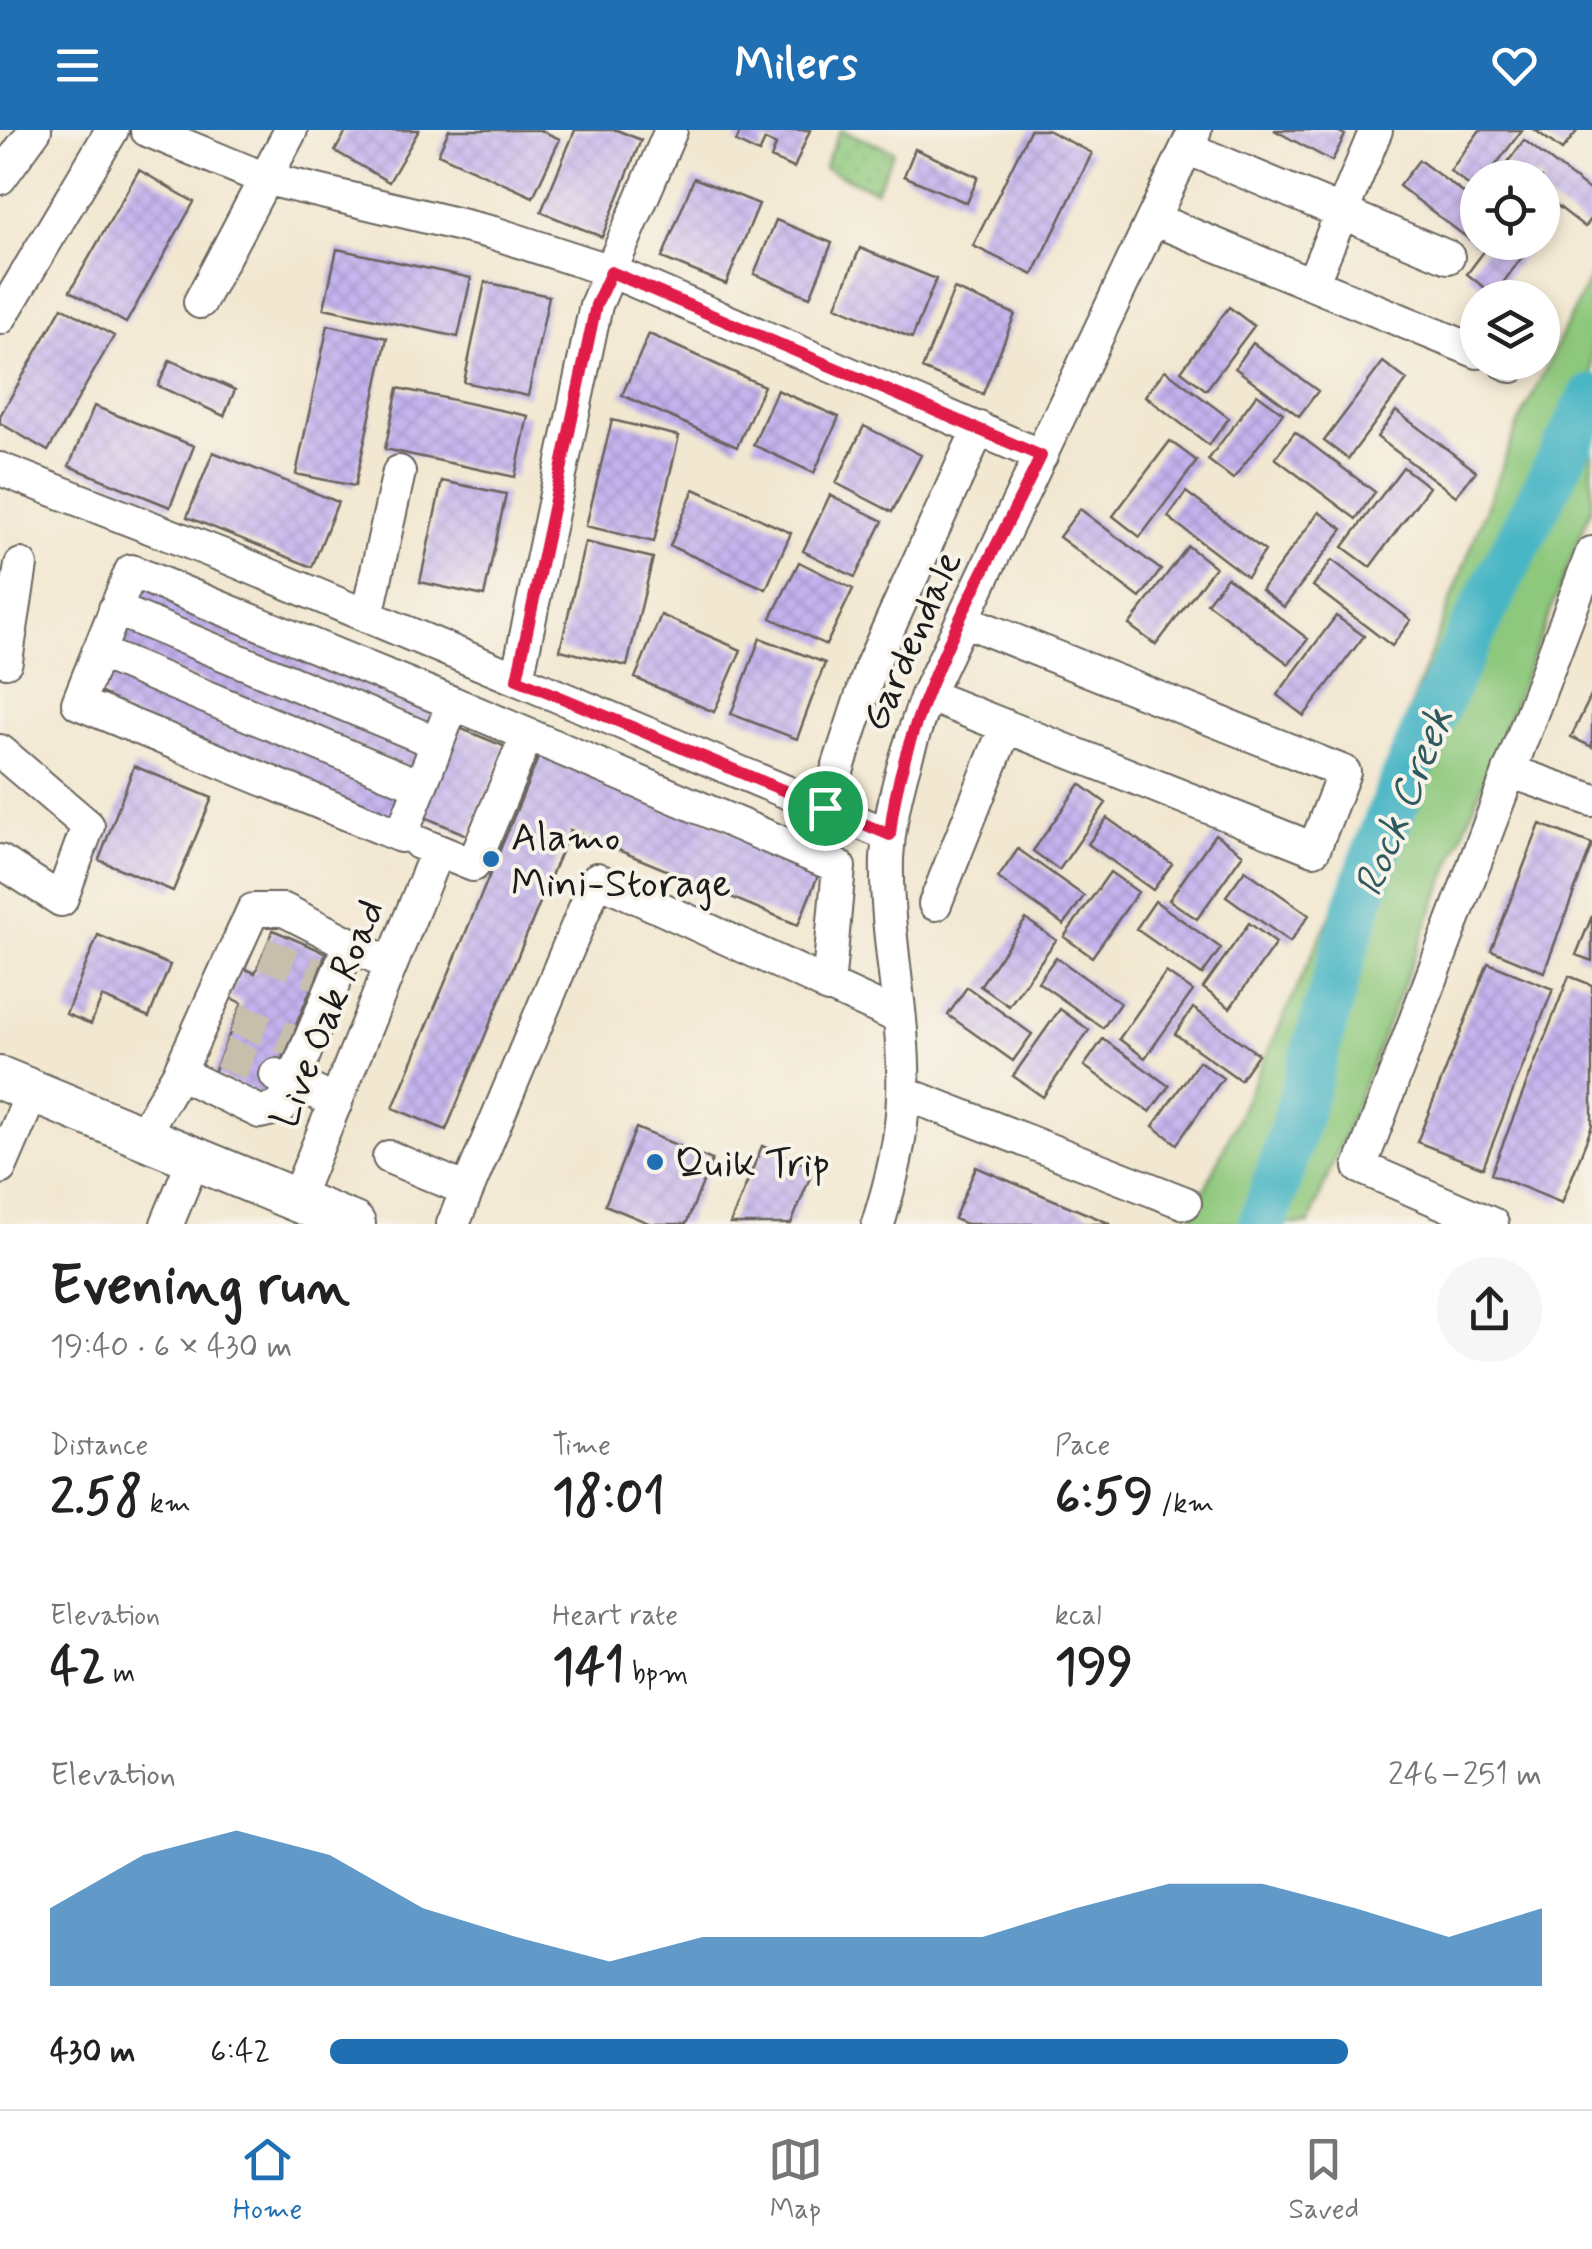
<!DOCTYPE html>
<html lang="en">
<head>
<meta charset="utf-8">
<style>
	body { margin:0; font-family:Mynerve,sans-serif; background:#f6f6f6; color:#222; height:100vh; display:flex; flex-direction:column; font-size:38px; white-space:nowrap }
	* { box-sizing:border-box; margin:0 }
	p { font-size:32px; color:#767676 }
	.icon { flex:none; width:55px; height:55px; fill:none; stroke:currentColor; stroke-width:2; stroke-linecap:round; stroke-linejoin:round }
	.map { position:relative; height:1094px; overflow:hidden }
	.drawer { display:flex; flex-direction:column; background:#fff; flex:1 }
	.drawer>* { flex:none }
	.controls { position:absolute; left:1460px; top:30px; display:grid; gap:20px }
	.controls a { display:grid; place-items:center; width:100px; height:100px; border-radius:50%; background:#fff; box-shadow:0 5px 15px #0003; font-size:50px }
	.pin { position:absolute; display:grid; place-items:center; width:85px; height:85px; color:#fff; margin:-42px; border:5px solid #fff; border-radius:50%; box-shadow:0 2px 10px #0007 }
	.round { display:grid; place-items:center; flex:none; width:105px; height:105px; border-radius:52px; background:#f6f6f6 }
	.head { display:flex; align-items:center; justify-content:space-between; height:170px; padding:0 50px }
	h1 { font-size:55px; font-weight:800; line-height:75px }
	.stats { display:grid; grid-template-columns:repeat(3,1fr); gap:15px; height:170px; padding:10px 50px }
	.stats div { display:grid; align-content:center }
	.stats b { font-size:50px; font-weight:800 }
	.stats small { font-size:28px; font-weight:400 }
	.stats p { font-size:28px }
	.chart { height:280px; padding:20px 50px }
	.chart p { display:flex; justify-content:space-between }
	.chart svg { width:100%; height:180px; margin-top:10px; fill:#1f6fb2; opacity:.7 }
	ul { padding:0 50px; list-style:none; font-size:32px }
	li { display:grid; grid-template-columns:160px 120px 1fr; align-items:center; height:75px }
	li i { height:25px; border-radius:12px; background:#1f6fb2 }
	header { display:flex; justify-content:space-between; align-items:center; height:130px; padding:0 50px; background:#1f6fb2; color:#fff; font-size:45px; font-weight:800 }
	.dock { display:flex; justify-content:space-around; align-items:center; height:140px; border-top:2px solid #e0e0e0; background:#fff; font-size:28px; color:#767676 }
	.dock a { display:grid; justify-items:center; gap:5px }
	.dock .on { color:#1f6fb2 }
	.map>svg:first-child { display:block }
	.green { fill:#8dc87c; stroke:#54724c; stroke-width:2.5 }
	.park { fill:url(#park-dots); stroke:#54724c; stroke-width:2.5 }
	.lines { fill:none; stroke-linecap:round; stroke-linejoin:round }
	.river { stroke:#49b6c5; stroke-width:48 }
	.building { fill:url(#building-cross-hatch) }
	.minor-tunnel { stroke:#c7beac; stroke-width:32; stroke-dasharray:32 16; stroke-linecap:butt }
	.minor-casing { stroke:#67635b; stroke-width:36 }
	.major-casing { stroke:#67635b; stroke-width:46 }
	.minor { stroke:#fff; stroke-width:32 }
	.major { stroke:#fff; stroke-width:42 }
	.route-casing { stroke:#fff; stroke-width:20 }
	.route { stroke:#e11d48; stroke-width:12 }
	.poi-dot { fill:#1f6fb2; stroke:#f7f3e8; stroke-width:4 }
	.labels { text-anchor:middle; stroke-width:8; stroke-linejoin:round; paint-order:stroke }
	.street-label { font-size:40px; fill:#1c1c1c; stroke:#f7f3e8 }
	.poi-label { font-size:40px; fill:#1c1c1c; stroke:#f7f3e8; text-anchor:start }
	.water-label { font-size:42px; font-style:italic; fill:#2e5a60; stroke:#f7f3e8 }
</style>
</head>
<body>
<header><svg class="icon" aria-label="menu" viewBox="0 0 24 24"><path d="M4 6h16M4 12h16M4 18h16"/></svg>Milers<svg class="icon" aria-label="heart" viewBox="0 0 24 24"><path d="M12 20l-8-8c-3-5 5-10 8-4 3-6 11-1 8 4z"/></svg></header>
<div class="map">
<svg width="1592" height="1094" viewBox="0 0 1592 1094">
	<defs>
		<pattern id="park-dots" width="8" height="8" patternUnits="userSpaceOnUse" patternTransform="scale(2.5)"><rect width="8" height="8" fill="#8dc87c"/><path d="M2 2h.1M6 6h.1" fill="none" stroke="#79ab6b" stroke-width="1.8" stroke-linecap="round"/></pattern>
		<pattern id="building-cross-hatch" width="8" height="8" patternUnits="userSpaceOnUse" patternTransform="scale(2.5)"><rect width="8" height="8" fill="#c4b3ee"/><path d="M0 0l8 8M0 8l8-8" fill="none" stroke="#a899cc"/></pattern>
	</defs>
	<rect width="100%" height="100%" fill="#f7f3e8"/>
	<filter id="ink" filterUnits="userSpaceOnUse"><feTurbulence type="fractalNoise" baseFrequency=".01" numOctaves="2"/><feDisplacementMap in="SourceGraphic" scale="20" xChannelSelector="R" yChannelSelector="G"/><feConvolveMatrix kernelMatrix="1 2 1 2 8 2 1 2 1" color-interpolation-filters="sRGB"/></filter>
	<filter id="wash" filterUnits="userSpaceOnUse"><feTurbulence type="fractalNoise" baseFrequency=".0048" numOctaves="4" result="noise"/><feDisplacementMap in="SourceGraphic" scale="40" xChannelSelector="R" yChannelSelector="G"/><feGaussianBlur stdDeviation="2.25" result="paint"/><feColorMatrix in="noise" values="0 0 0 0 0 0 0 0 0 0 0 0 0 0 0 0 0 1.4 0 .05"/><feComposite in="paint" operator="in"/></filter>
	<g filter="url(#wash)">
		<rect width="100%" height="100%" fill="#f2e7d0"/>
		<!-- green -->
		<path class="green" d="M1592 143V376L1309 1094H1189L1334 777 1517 297Z"/>
		<!-- park -->
		<path class="park" d="M840 0 894 21 876 61 824 38Z"/>
		<g class="lines">
			<!-- river -->
			<path class="river" d="M1262 1094C1303 981 1328 865 1366 751 1421 585 1514 424 1592 268"/>
		</g>
		<g id="blocks">
			<!-- building -->
			<path class="building" d="M347 0H419L389 52 335 21Z
				M449 0H540L560 9 533 67 438 24Z
				M575 0H617L641 10 602 107 541 82Z
				M741 0H810L794 38 771 28 776 15 765 10 759 23 736 12Z
				M1030 0H1047L1092 23 1033 145 973 116Z
				M1274 0H1335L1345 5 1332 31Z
				M1480 0H1522L1486 48H1478L1476 61 1450 41Z
				M1535 0H1578L1562 20Z
				M1524 10 1592 62V88L1585 97 1542 64V48H1520L1505 36Z
				M915 19 978 47 967 73 904 46Z
				M1419 30 1478 74V116L1399 56Z
				M139 40 194 72 126 193 70 161Z
				M694 48 759 74 726 154 662 128Z
				M776 90 832 113 810 167 754 144Z
				M1491 112H1533L1494 165 1467 144Z
				M860 118 936 149 912 208 836 176Z
				M337 119 471 148 458 207 324 178Z
				M485 152 549 166 528 266 464 252Z
				M954 159 1015 184 983 264 922 239Z
				M62 177 114 206 48 321 0 293V286Z
				M1229 177 1254 196 1206 260 1181 241Z
				M328 195 387 208 355 356 296 344Z
				M649 204 764 256 737 317 622 265Z
				M1253 213 1318 261 1299 286 1235 238Z
				M170 230 235 260 224 286 158 256Z
				M1383 232 1407 250 1348 329 1324 311Z
				M1165 240 1229 288 1209 315 1145 266Z
				M398 258 528 286 515 347 385 319Z
				M777 260 839 287 814 343 753 315Z
				M1257 264 1283 283 1233 349 1208 330Z
				M94 276 194 316 170 377 69 336Z
				M1396 281 1476 341 1456 366 1377 307Z
				M612 290 679 306 654 412 586 396Z
				M864 296 921 325 892 382 836 353Z
				M1295 302 1375 362 1356 389 1275 328Z
				M1170 311 1197 331 1140 407 1113 386Z
				M213 322 338 372 312 437 187 387Z
				M1403 337 1429 357 1370 437 1343 417Z
				M442 351 506 364 484 466 420 452Z
				M694 359 791 403 766 459 670 416Z
				M1186 362 1265 421 1247 447 1168 387Z
				M830 365 883 391 855 447 803 421Z
				M1080 379 1161 440 1140 468 1059 407Z
				M1319 382 1343 399 1284 477 1261 460Z
				M585 412 653 428 627 536 560 520Z
				M1188 416 1215 437 1156 515 1129 495Z
				M1332 430 1411 490 1392 516 1313 456Z
				M799 432 853 459 826 515 771 488Z
				M1227 447 1308 509 1289 534 1207 473Z
				M144 450 439 573 429 596 134 473Z
				M661 485 741 520 714 582 635 548Z
				M1336 486 1364 506 1304 586 1277 565Z
				M127 496 420 618 412 639 118 517Z
				M760 508 825 533 797 609 731 584Z
				M106 539 403 663 390 694 104 575 108 566 97 561Z
				M1592 564V617L1571 607Z
				M457 597 506 617 469 706 420 685Z
				M541 621 821 738 798 795 570 700 446 1000 393 978Z
				M134 636 212 668 173 761 99 730Z
				M1080 654 1106 673 1059 740 1033 721Z
				M1107 688 1172 734 1153 760 1088 714Z
				M1540 694 1592 714 1544 842 1491 820Z
				M1215 704 1243 724 1197 789 1169 770Z
				M1018 719 1084 766 1064 795 998 748Z
				M1245 740 1309 785 1290 812 1226 766Z
				M1110 742 1138 762 1092 827 1064 807Z
				M1155 771 1221 818 1202 845 1136 799Z
				M1592 786V831L1576 825Z
				M1026 789 1056 810 1009 876 980 856Z
				M1249 793 1276 813 1230 878 1203 858Z
				M273 800 326 823 266 967 213 945 242 873 229 867 241 837 255 843Z
				M98 805 170 835 149 887 102 867 91 894 66 884Z
				M1056 827 1120 873 1103 898 1038 852Z
				M1488 833 1553 859 1483 1038 1417 1012Z
				M1166 842 1193 861 1145 928 1119 909Z
				M1569 846 1592 855V996L1562 1073 1491 1044Z
				M967 857 1032 904 1013 931 948 885Z
				M1193 878 1258 924 1240 950 1175 904Z
				M1060 879 1089 900 1043 967 1013 946Z
				M1103 909 1169 956 1150 982 1084 936Z
				M1199 931 1223 948 1177 1014 1153 996Z
				M636 998 712 1030 686 1094H651L605 1075Z
				M762 1016 814 1038 791 1094H730Z
				M976 1037 1028 1059 1111 1094H966L954 1089Z"/>
		</g>
	</g>
	<g filter="url(#ink)">
		<use href="#blocks" fill-opacity="0" stroke="#67635b" stroke-width="2.5"/>
		<g class="lines">
			<!-- minor-tunnel -->
			<path class="minor-tunnel" d="M263 823 317 844
				M236 888 290 910
				M222 922 276 945"/>
			<defs>
				<path id="minor" d="M147 0 263 48 494 103 611 141 1041 326
					M1187 18 1448 127
					M0 48 35 0
					M1153 89 1478 222
					M1312 154 1376 0
					M200 172 291 0
					M0 188 112 0
					M1504 232 1512 236
					M0 339 224 426 889 705
					M115 479 437 613
					M367 486 399 342
					M98 522 420 656
					M0 528 6 531 21 435
					M517 549 596 175 671 0
					M927 565 1314 719 1344 642 963 490
					M453 573 131 441 78 573 401 706 453 573 839 737 828 857
					M0 621 88 696 61 770 0 731
					M1509 641 1592 670
					M825 678 871 537 979 298
					M419 713 473 735 527 605
					M935 774 1006 596
					M179 943 260 982 281 977 293 951 276 945
					M904 963 1185 1073
					M336 973 293 951 350 814
					M142 1006 179 943 253 780H284L391 835
					M389 1027 467 1060
					M0 1038 33 961
					M296 1070 437 721
					M167 1094 194 1028
					M453 1094 597 749 896 886
					M878 1094C891 1052 902 1010 903 966 906 887 885 808 887 728 890 671 908 619 927 565L1195 0
					M1492 1094 1360 1037 1592 423"/>
				<path id="major" d="M0 948 354 1094"/>
			</defs>
			<!-- minor casing -->
			<use href="#minor" class="minor-casing"/>
			<!-- major casing -->
			<use href="#major" class="major-casing"/>
			<!-- minor -->
			<use href="#minor" class="minor"/>
			<!-- major -->
			<use href="#major" class="major"/>
		</g>
	</g>
	<g class="lines" filter="url(#ink)">
		<defs>
			<path id="route" d="M611 142 1041 326C988 437 900 583 890 705L517 549 596 175Z"/>
		</defs>
		<!-- route casing -->
		<use href="#route" class="route-casing"/>
		<!-- route -->
		<use href="#route" class="route"/>
	</g>
	<!-- markers -->
	<g class="poi-dot">
		<circle cx="491" cy="729" r="10"/>
		<circle cx="655" cy="1032" r="10"/>
	</g>
	<g class="labels">
		<!-- street labels -->
		<g class="street-label">
			<text transform="translate(910 510) rotate(-66)" y="14">Gardendale</text>
			<text transform="translate(326 883) rotate(-68)" y="14">Live Oak Road</text>
		</g>
		<!-- poi labels -->
		<g class="poi-label">
			<text x="511" y="720">Alamo<tspan x="511" dy="46">Mini-Storage</tspan></text>
			<text x="675" y="1046">Quik Trip</text>
		</g>
		<!-- water labels -->
		<g class="water-label">
			<text transform="translate(1402 671) rotate(-68)" y="15">Rock Creek</text>
		</g>
	</g>
</svg>
<div class="controls">
<a><svg class="icon" aria-label="locate" viewBox="0 0 24 24"><circle cx="12" cy="12" r="6"/><path d="M12 2v4M12 18v4M2 12h4M18 12h4"/></svg></a>
<a><svg class="icon" aria-label="layers" viewBox="0 0 24 24"><path d="M12 4l9 5-9 5-9-5zM3 14l9 5 9-5"/></svg></a>
</div>
<div class="pin" style="left:825px;top:678px;background:#1e9e55"><svg class="icon" aria-label="arrive" viewBox="0 0 24 24"><path d="M6 21V4h12l-3 4 3 4H6"/></svg></div>
</div>
<section class="drawer">
<div class="head"><div><h1>Evening run</h1><p>19:40 · 6 × 430 m</p></div><a class="round"><svg class="icon" aria-label="share" viewBox="0 0 24 24"><path d="M12 15V3M7 8l5-5 5 5M5 13v7h14v-7"/></svg></a></div>
<div class="stats">
<div><p>Distance</p><b>2.58<small> km</small></b></div>
<div><p>Time</p><b>18:01</b></div>
<div><p>Pace</p><b>6:59<small> /km</small></b></div>
</div>
<div class="stats">
<div><p>Elevation</p><b>42<small> m</small></b></div>
<div><p>Heart rate</p><b>141<small> bpm</small></b></div>
<div><p>kcal</p><b>199</b></div>
</div>
<div class="chart"><p><span>Elevation</span>246–251 m</p>
<svg viewBox="0 0 160 44" preserveAspectRatio="none"><path d="M0 44V25L10 12L20 6L30 12L40 25L50 32L60 38L70 32L80 32L90 32L100 32L110 25L120 19L130 19L140 25L150 32L160 25V44z"/></svg>
</div>
<ul>
<li><b>430 m</b>6:42<i style="width:84%"></i></li>
</ul>
</section>
<nav class="dock">
<a class="on"><svg class="icon" aria-label="home" viewBox="0 0 24 24"><path d="M3 11l9-7 9 7M6 9v11h12V9"/></svg>Home</a>
<a><svg class="icon" aria-label="map" viewBox="0 0 24 24"><path d="M3 6l6-2 6 2 6-2v14l-6 2-6-2-6 2zM9 4v14M15 6v14"/></svg>Map</a>
<a><svg class="icon" aria-label="saved" viewBox="0 0 24 24"><path d="M7 4h10v16l-5-4-5 4z"/></svg>Saved</a>
</nav>
</body>
</html>
